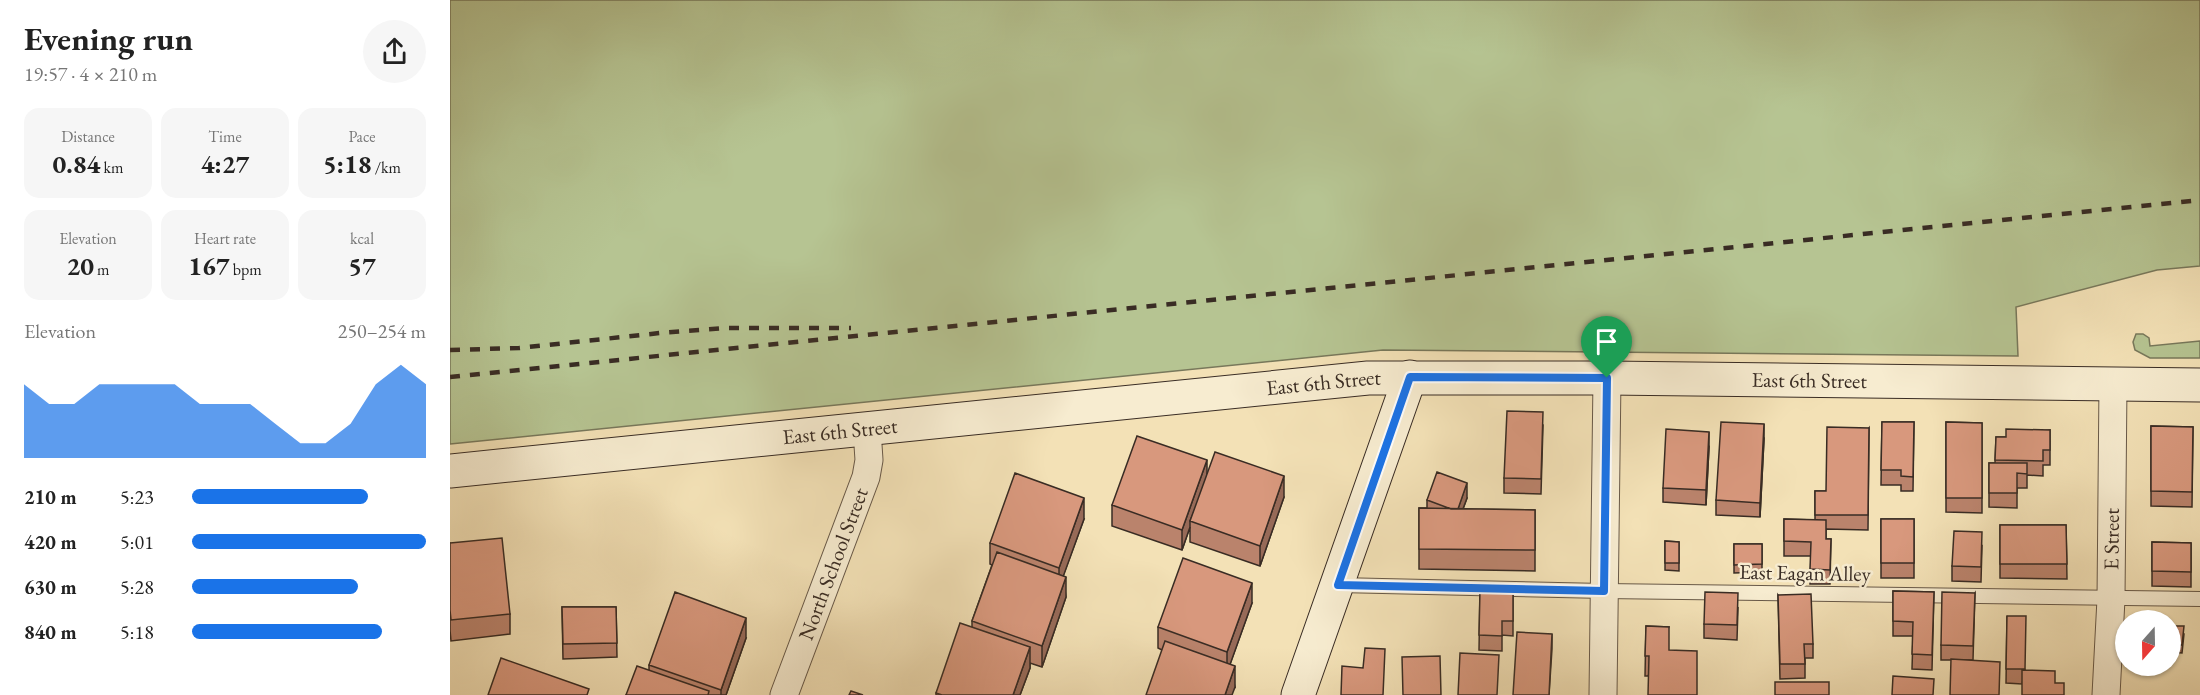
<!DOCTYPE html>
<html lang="en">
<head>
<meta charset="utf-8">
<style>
	body { margin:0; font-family:"EB Garamond",serif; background:#f6f6f6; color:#222; height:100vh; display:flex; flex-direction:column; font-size:22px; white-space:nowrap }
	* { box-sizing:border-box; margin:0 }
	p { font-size:20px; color:#767676 }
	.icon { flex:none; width:33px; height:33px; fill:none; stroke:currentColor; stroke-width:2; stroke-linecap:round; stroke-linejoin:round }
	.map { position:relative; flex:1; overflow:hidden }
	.drawer { display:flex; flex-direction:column; background:#fff; width:450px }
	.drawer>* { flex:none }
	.needle { width:39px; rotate:200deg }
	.tools { position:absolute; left:1665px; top:610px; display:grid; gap:12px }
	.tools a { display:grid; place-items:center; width:66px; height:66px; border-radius:50%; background:#fff; box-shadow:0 2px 4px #0004; font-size:30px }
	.pin { position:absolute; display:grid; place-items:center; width:51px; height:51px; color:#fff; margin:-62px -26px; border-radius:50% 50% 50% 0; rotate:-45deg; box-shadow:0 0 6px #0007 }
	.pin .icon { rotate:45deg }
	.round { display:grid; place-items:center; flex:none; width:63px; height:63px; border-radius:32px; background:#f6f6f6 }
	.summary { display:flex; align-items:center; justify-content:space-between; height:102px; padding:0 24px }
	h1 { font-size:33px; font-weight:700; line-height:45px }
	.stats { display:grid; grid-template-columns:repeat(3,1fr); gap:9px; height:102px; padding:6px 24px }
	.stats div { display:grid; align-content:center; border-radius:15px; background:#f6f6f6; text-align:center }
	.stats b { font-size:26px; font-weight:700 }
	.stats small { font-size:16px; font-weight:400 }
	.stats p { font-size:16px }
	.chart { height:168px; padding:12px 24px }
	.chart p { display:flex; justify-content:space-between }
	.chart svg { width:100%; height:108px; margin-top:6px; fill:#1a73e8; opacity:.7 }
	ul { padding:0 24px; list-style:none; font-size:20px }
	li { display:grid; grid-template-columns:96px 72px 1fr; align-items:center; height:45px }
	li i { height:15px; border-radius:8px; background:#1a73e8 }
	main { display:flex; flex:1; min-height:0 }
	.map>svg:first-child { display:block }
	.green { fill:#b6c492; stroke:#78785b; stroke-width:1.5 }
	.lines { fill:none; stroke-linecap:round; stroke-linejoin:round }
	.lane-casing { stroke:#685948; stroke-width:16 }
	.street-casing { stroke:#685948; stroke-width:29 }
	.secondary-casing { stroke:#392c24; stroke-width:35 }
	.lane { stroke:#f7ecd0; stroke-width:14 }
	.street { stroke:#f7ecd0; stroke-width:27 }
	.secondary { stroke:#f7ecd0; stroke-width:33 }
	.rail { stroke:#392c24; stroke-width:4.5; stroke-dasharray:10 10; stroke-linecap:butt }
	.wall { fill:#ba836c; stroke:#392c24; stroke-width:1.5 }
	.shaded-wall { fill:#976a58; stroke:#392c24; stroke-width:1.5 }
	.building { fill:#d8987d; stroke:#392c24; stroke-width:1.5 }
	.route-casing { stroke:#fff; stroke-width:12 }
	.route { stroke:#1a73e8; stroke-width:8 }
	.labels { text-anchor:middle; stroke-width:5; stroke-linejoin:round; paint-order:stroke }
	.street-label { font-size:21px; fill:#392c24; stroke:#f7ecd0 }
</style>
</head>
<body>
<main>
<section class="drawer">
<div class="summary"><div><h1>Evening run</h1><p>19:57 · 4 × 210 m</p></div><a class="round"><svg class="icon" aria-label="share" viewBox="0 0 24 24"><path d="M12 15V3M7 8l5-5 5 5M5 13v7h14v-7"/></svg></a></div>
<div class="stats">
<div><p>Distance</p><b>0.84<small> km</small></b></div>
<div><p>Time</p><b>4:27</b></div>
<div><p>Pace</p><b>5:18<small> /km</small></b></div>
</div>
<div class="stats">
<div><p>Elevation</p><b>20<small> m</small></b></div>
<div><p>Heart rate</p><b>167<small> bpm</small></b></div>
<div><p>kcal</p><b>57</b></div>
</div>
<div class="chart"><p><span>Elevation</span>250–254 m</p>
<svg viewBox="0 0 160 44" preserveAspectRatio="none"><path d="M0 44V14L10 22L20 22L30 14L40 14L50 14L60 14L70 22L80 22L90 22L100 30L110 38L120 38L130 30L140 14L150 6L160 14V44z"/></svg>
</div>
<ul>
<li><b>210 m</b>5:23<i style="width:75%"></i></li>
<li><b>420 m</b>5:01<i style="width:100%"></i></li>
<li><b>630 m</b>5:28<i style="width:71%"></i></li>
<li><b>840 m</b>5:18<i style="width:81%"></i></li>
</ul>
</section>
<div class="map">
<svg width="1750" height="695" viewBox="0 0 1750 695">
	<rect width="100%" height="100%" fill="#f3e1b6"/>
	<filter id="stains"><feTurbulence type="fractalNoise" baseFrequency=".00333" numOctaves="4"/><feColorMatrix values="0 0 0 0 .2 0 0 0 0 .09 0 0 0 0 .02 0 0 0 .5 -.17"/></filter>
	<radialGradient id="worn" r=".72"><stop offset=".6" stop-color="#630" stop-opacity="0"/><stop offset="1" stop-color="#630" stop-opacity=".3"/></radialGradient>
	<!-- green -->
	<path class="green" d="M0 0H1750V266L1707 270 1566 307 1568 356 933 350 0 444Z
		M1686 334H1693L1699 338 1700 346 1750 341V358H1700L1685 350 1683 342Z"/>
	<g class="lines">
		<defs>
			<path id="lane" d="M888 585 1154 591 1750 599"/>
			<g id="street">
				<path id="s1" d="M334 695 416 477 419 460 417 430"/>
				<path d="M1153 695 1157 378"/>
				<path id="s2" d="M1656 695 1661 599 1663 384"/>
			</g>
			<g id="secondary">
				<path id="s3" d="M0 471 918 378H1157L1750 385"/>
				<path d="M848 695 960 377"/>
			</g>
		</defs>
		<!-- lane casing -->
		<use href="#lane" class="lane-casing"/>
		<!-- street casing -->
		<use href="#street" class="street-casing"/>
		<!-- secondary casing -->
		<use href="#secondary" class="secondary-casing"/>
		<!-- lane -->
		<use href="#lane" class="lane"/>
		<!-- street -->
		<use href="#street" class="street"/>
		<!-- secondary -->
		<use href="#secondary" class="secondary"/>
		<!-- rail -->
		<path class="rail" d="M0 350 69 348 210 333 277 328H401
			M0 377 1750 200"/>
	</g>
	<!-- wall -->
	<path class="wall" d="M1432 422H1464L1463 491H1451V485H1431Z
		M1496 422 1532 423V513L1496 512Z
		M1093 426 1091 494 1054 493V478Z
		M1701 426 1743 427 1742 507 1701 506Z
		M1419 428 1418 530 1376 529V539H1381L1380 584H1360L1361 556H1334V519L1365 520V491H1376Z
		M1600 430V465H1593V476L1577 475V488H1567V508L1539 507V463H1545L1546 437H1556Z
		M1314 439 1310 517 1266 515V500Z
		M1259 447 1256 505 1213 502V488Z
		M757 475 834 497 810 566 740 542V527L732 550 662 526V505Z
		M1017 498 1013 509 1085 510V571L969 569V508H977V500Z
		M634 519 613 576 616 597 592 667 580 663V668L570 695H486V693L522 627V621L542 565 540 564V543Z
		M1431 519H1464V578H1431Z
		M1550 525H1616L1617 579 1550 578Z
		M1215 541 1229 542V571L1215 570Z
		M1702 542 1741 543V587L1702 586Z
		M0 543 60 614V634L1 641 0 630Z
		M1284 544H1312V572L1284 573Z
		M1532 546 1531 582 1502 581V566Z
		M1030 590 1063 591V636L1052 635V651L1029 650Z
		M1443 591 1484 592 1482 670 1462 669 1463 636H1443Z
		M1525 593 1523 660H1491V645Z
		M1328 595 1363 644V658H1355V678L1330 679Z
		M802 603 780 664 785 687 708 648V627Z
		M112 607H166L167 657 113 659Z
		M1288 608 1287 640 1254 638V624Z
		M1557 616 1575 670 1572 684 1556 683Z
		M1196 626 1219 627 1198 676H1195Z
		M1720 626 1734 634 1732 653 1720 652Z
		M296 638 276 695H176L199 670V665Z"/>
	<!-- shaded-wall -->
	<path class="shaded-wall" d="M1314 424V439L1310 517V503Z
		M1259 432V447L1256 505V490Z
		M757 460V481L740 521V527L732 550V530Z
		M834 476V497L810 566V546Z
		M1017 483V498L1007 525V511Z
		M634 498V519L609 588V568Z
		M616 577V597L592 667V646Z
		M802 583V603L777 673V652Z
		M296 618V638L276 695H271V690Z
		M1102 634V649L1099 695Z
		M580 647V668L570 695H563Z
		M785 666V687L782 695H775Z"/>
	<!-- building -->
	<path class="building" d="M1057 411 1093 412 1091 479 1054 478Z
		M1271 422 1314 424 1310 503 1266 500Z
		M1432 422H1464L1463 477 1451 476V470H1431Z
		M1496 422 1532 423V498H1496Z
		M1701 426 1743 427 1742 492 1701 491Z
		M1377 427 1419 428 1418 515H1365V491H1376Z
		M1216 429 1259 432 1256 490 1213 488Z
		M1556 429 1600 430V450H1593V461L1545 460 1546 437H1556Z
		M687 436 757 460 732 530 662 505Z
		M765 452 834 476 810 546 740 521Z
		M1539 463H1577V474L1567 473V493H1539Z
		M987 472 1017 483 1008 509H1001L977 500Z
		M565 473 634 498 609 568 540 543Z
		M969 508 1085 510V550L969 549Z
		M1334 519 1376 520V539H1381L1380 570 1360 569 1361 542 1334 541Z
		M1431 519H1464V563H1431Z
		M1550 525H1616L1617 564H1550Z
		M1504 531 1532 532 1531 567 1502 566Z
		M52 538 60 614 1 620 0 610V543Z
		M1215 541 1229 542V563H1215Z
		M1702 542 1741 543V572L1702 571Z
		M1284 544H1312V564L1284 565Z
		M547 552 616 577 592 646 522 621Z
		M733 558 802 583 777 652 708 627Z
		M1030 590 1063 591V621H1052V636L1029 635Z
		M1443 591 1484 592 1482 655 1462 654 1463 622 1443 621Z
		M225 592 296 618 271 690 199 665Z
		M1255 592 1288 593 1287 625 1254 624Z
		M1492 592 1525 593 1523 646 1491 645Z
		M1361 594 1363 644H1354L1355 664H1330L1328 595Z
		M112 607H166L167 643 113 644Z
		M1557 616H1576L1575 669H1556Z
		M510 623 580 647 563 695H492L486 693Z
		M1196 626 1219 627V650L1247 651V695H1198L1199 656H1195Z
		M1720 626H1734L1732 645H1720Z
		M1067 632 1102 634 1099 695H1063Z
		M715 641 785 666 775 695H696Z
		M915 648 935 649 933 695H891L892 666 913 668Z
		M1010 653 1049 655 1047 695H1008Z
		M990 656 991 695H953L952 657Z
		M51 658 139 689 137 695H38Z
		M1501 659 1550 662 1549 695H1500Z
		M187 666 259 691 258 695H176Z
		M1572 670 1605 671V683H1614V695H1572Z
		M1443 676 1484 679 1483 695H1442Z
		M1325 682H1379V695H1325Z
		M401 691 413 695H399Z"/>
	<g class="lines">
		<defs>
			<path id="route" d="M960 377 1157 378 1154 591 888 585Z"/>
		</defs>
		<!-- route casing -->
		<use href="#route" class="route-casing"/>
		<!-- route -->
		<use href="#route" class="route"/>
	</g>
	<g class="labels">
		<!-- street labels -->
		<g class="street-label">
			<text dy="7" stroke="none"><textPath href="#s3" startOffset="1364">East 6th Street</textPath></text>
			<text dy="7" stroke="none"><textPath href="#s3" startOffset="878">East 6th Street</textPath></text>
			<text dy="7" stroke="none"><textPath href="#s3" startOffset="392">East 6th Street</textPath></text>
			<text dy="7" stroke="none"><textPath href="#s2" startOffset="156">E Street</textPath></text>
			<text dy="7" stroke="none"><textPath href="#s1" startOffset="140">North School Street</textPath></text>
			<text transform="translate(1355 573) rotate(1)" y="7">East Eagan Alley</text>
		</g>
	</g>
	<rect width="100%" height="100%" filter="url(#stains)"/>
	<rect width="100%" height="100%" fill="url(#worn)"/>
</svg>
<div class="tools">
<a><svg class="needle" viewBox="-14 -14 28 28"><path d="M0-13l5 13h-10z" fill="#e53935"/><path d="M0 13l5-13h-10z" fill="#767676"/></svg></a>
</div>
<div class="pin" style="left:1157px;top:378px;background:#1e9e55"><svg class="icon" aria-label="arrive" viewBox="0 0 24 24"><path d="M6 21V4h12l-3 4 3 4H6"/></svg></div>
</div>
</main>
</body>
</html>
